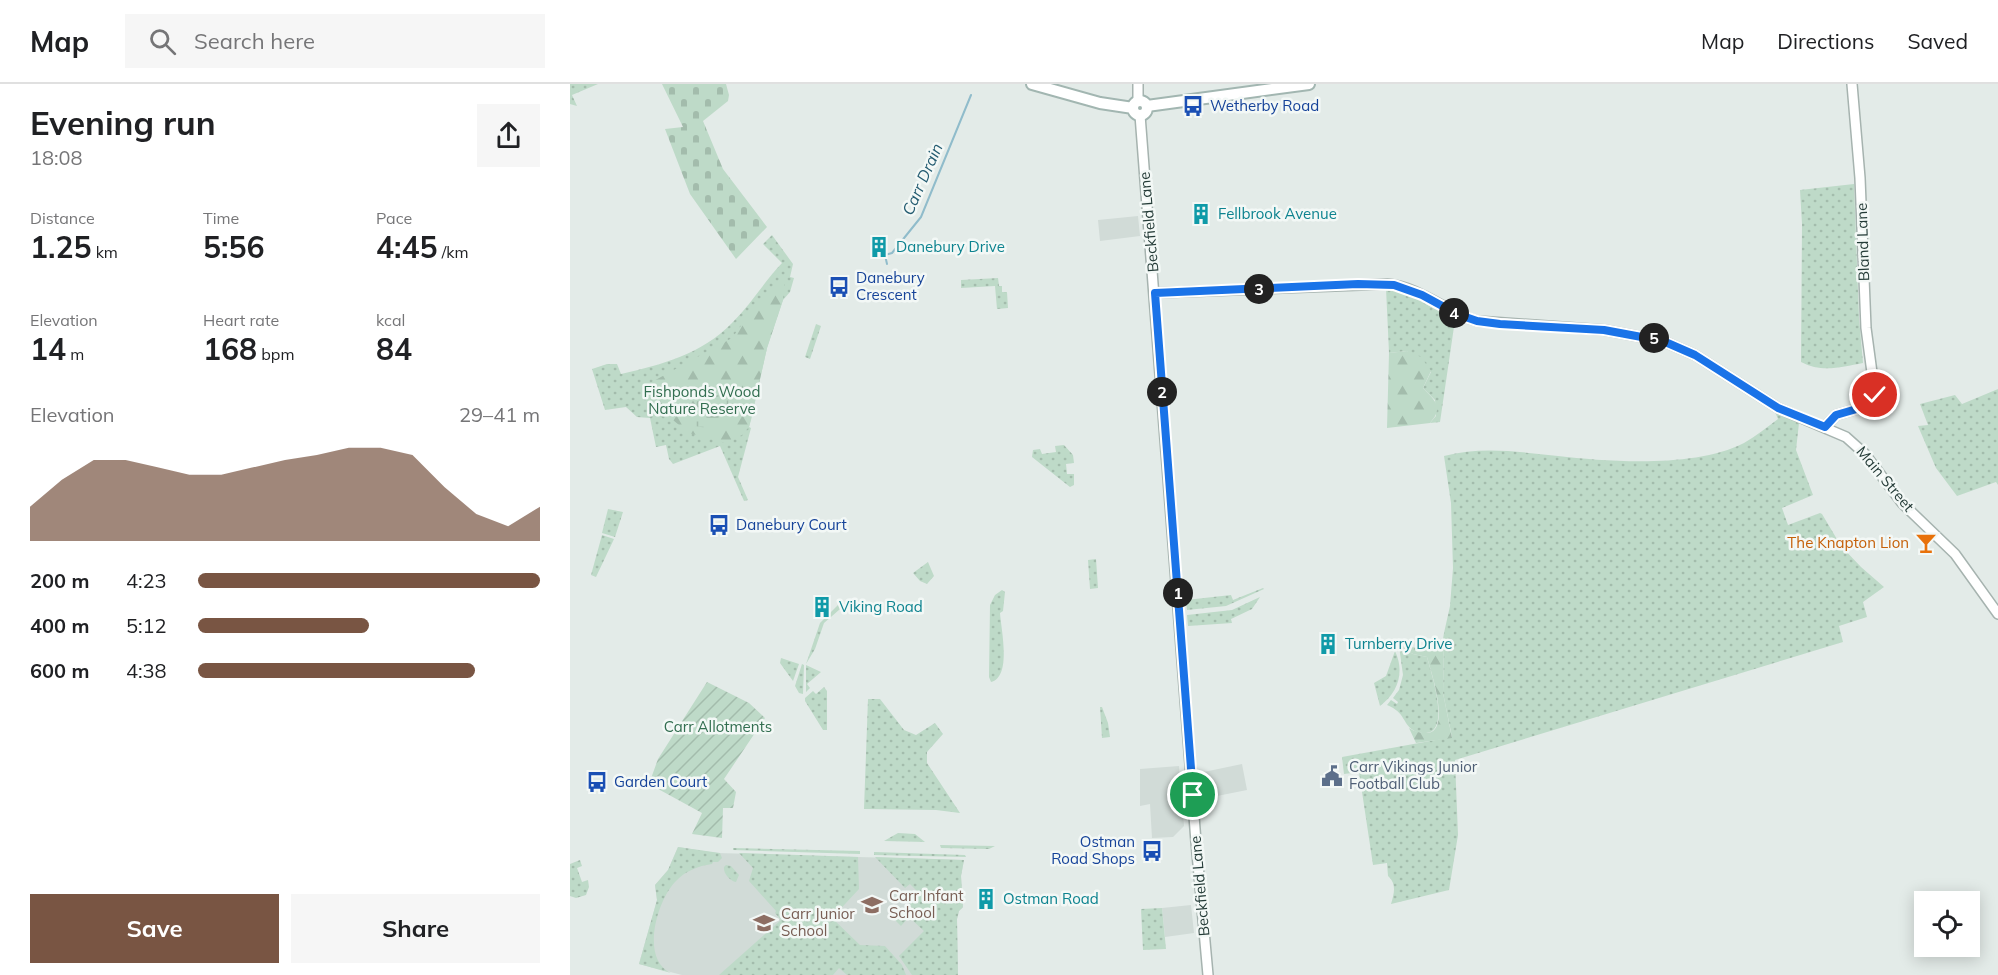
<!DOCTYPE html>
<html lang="en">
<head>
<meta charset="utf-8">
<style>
	body { margin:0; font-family:Mulish,sans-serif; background:#f6f6f6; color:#202124; height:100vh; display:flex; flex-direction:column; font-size:22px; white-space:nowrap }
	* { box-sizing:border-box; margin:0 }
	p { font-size:20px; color:#757577 }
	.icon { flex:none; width:33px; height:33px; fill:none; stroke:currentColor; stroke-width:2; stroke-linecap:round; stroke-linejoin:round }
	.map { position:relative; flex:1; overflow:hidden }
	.side { display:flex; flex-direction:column; background:#fff; width:570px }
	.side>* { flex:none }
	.controls { position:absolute; left:1344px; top:807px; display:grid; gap:12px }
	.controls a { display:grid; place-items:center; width:66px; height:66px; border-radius:0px; background:#fff; box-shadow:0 3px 15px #0003; font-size:30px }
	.pin { position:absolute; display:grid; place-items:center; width:51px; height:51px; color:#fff; margin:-26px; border:3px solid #fff; border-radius:50%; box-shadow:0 2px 6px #0007 }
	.km { position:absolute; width:30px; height:30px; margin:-15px; border-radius:50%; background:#222; color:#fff; font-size:16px; line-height:30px; text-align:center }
	.round { display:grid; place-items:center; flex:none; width:63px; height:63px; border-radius:0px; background:#f6f6f6 }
	.overview { display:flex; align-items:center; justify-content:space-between; height:102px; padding:0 30px }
	h1 { font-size:33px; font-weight:700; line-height:45px }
	.figures { display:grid; grid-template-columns:repeat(3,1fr); gap:9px; height:102px; padding:6px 30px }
	.figures div { display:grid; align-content:center }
	.figures b { font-size:30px; font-weight:700 }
	.figures small { font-size:16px; font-weight:400 }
	.figures p { font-size:16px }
	.chart { height:168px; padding:12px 30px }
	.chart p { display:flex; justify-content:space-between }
	.chart svg { width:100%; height:108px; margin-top:6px; fill:#795543; opacity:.7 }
	.button { display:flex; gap:12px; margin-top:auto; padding:12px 30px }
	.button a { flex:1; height:69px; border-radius:0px; background:#795543; color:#fff; font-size:24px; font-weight:700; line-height:69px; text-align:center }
	.button a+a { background:#f6f6f6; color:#202124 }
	ul { padding:0 30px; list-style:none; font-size:20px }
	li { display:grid; grid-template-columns:96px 72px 1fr; align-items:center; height:45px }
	li i { height:15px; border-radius:8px; background:#795543 }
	header { display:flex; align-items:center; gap:36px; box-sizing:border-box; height:84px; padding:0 30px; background:#fff; border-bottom:2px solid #e0e0e0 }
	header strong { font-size:28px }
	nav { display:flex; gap:33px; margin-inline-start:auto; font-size:21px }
	.search { width:420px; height:54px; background:#f6f6f6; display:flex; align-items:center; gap:15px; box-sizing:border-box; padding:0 21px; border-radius:0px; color:#757577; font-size:22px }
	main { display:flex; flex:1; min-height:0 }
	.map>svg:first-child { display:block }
	.built { fill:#d1dbd7 }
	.grass { fill:url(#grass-dots) }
	.forest { fill:url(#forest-firs) }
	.wetland { fill:url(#wetland-marsh) }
	.cemetery { fill:url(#cemetery-stones) }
	.garden { fill:url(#garden-furrows) }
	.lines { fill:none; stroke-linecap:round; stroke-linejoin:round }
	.stream { stroke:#90bccb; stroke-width:2 }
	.tertiary-casing { stroke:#a6b3af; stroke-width:12 }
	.secondary-casing { stroke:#a2b6b1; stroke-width:14 }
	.tertiary { stroke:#fff; stroke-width:9 }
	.secondary { stroke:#fff; stroke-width:10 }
	.route-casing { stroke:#fff; stroke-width:12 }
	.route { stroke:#1a73e8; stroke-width:8 }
	.labels { text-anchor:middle; stroke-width:5; stroke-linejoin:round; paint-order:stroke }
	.transit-label { font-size:15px; fill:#164399; stroke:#f3f8f6; text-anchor:start }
	.culture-label { font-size:15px; fill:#0d838f; stroke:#f3f8f6; text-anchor:start }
	.street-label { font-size:15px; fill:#243b37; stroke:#f3f8f6 }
	.park-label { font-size:15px; fill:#326e50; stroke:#f3f8f6 }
	.food-label { font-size:15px; fill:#c56008; stroke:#f3f8f6; text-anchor:end }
	.service-label { font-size:15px; fill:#4e5e75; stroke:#f3f8f6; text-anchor:start }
	.education-label { font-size:15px; fill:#785e54; stroke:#f3f8f6; text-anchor:start }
	.water-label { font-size:16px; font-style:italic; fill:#245c71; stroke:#f3f8f6 }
</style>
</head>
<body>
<header>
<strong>Map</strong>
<div class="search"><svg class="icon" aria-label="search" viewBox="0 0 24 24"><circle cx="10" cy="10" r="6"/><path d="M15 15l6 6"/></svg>Search here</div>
<nav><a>Map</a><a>Directions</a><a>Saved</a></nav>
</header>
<main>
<section class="side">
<div class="overview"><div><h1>Evening run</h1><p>18:08</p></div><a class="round"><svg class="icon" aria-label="share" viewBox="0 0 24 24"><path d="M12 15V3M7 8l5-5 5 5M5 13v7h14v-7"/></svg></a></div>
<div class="figures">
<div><p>Distance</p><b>1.25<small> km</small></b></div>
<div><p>Time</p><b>5:56</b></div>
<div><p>Pace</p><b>4:45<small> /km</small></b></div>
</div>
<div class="figures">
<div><p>Elevation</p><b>14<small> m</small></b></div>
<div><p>Heart rate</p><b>168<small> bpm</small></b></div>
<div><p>kcal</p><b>84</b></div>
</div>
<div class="chart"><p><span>Elevation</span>29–41 m</p>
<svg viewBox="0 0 160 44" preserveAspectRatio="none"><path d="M0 44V30L10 19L20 11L30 11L40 14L50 17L60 17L70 14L80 11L90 9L100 6L110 6L120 9L130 22L140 33L150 38L160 30V44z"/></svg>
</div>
<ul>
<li><b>200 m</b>4:23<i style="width:100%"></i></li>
<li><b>400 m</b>5:12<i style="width:50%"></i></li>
<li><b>600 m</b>4:38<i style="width:81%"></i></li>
</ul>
<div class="button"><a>Save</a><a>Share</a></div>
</section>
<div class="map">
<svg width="1428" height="891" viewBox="0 0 1428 891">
	<defs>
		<pattern id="grass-dots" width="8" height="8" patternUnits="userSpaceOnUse" patternTransform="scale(1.5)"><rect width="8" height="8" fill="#bedac8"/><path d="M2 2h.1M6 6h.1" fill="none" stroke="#a3bcac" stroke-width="1.8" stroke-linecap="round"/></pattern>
		<pattern id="forest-firs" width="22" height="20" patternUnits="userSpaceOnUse" patternTransform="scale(1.5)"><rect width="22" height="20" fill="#bedac8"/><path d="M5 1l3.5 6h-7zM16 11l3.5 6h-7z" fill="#a3bcac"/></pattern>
		<pattern id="wetland-marsh" width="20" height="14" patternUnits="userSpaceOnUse" patternTransform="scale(1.5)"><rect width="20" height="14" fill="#bedac8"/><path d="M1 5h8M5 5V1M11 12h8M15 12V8" fill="none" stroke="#a3bcac"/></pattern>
		<pattern id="cemetery-stones" width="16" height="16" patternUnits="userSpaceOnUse" patternTransform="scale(1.5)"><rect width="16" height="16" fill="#bedac8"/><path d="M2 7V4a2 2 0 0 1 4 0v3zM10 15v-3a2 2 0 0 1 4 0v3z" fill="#a3bcac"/></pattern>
		<pattern id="garden-furrows" width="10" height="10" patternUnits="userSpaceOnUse" patternTransform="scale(1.5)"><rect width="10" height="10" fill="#bedac8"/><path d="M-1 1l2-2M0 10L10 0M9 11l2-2" fill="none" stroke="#a3bcac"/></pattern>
	</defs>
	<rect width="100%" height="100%" fill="#e3ebe8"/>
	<!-- built -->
	<path class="built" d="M568 132 570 152 530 157 528 136Z
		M672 680 677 706 632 715 629 689Z
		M609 682 614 742 603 753 582 754 580 720 570 722V685Z
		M108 763 147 769 394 776 391 792 393 823 389 827 387 835 388 891H112L69 880 87 816 85 801 98 786Z
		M621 821 624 849 595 853 592 824Z"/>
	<!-- grass -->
	<path class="grass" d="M0 0H28L2 11 7 22 0 20Z
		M1284 100 1289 234 1293 279C1271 283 1252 289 1231 278L1232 140 1230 106Z
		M202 151 223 180 220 193 224 194 220 208 213 216 197 264 181 336 179 343 181 344 168 393 178 416 174 417 150 362 103 380 99 375 96 361 86 363 80 334 67 333 56 323 35 326 22 285 37 280H47L51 290C91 281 132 270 162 239 181 220 194 198 212 179L193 160Z
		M428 194 429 202H432V208H437L438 224 427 225 425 202 391 204V196Z
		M816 204 830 206 885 236 870 338 860 339 866 332 865 316 853 304 861 288 837 267 819 269Z
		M246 240 251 242 240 275 235 273Z
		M1428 305V401L1426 398 1387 412 1366 384 1348 342 1358 341 1350 320 1385 311 1392 320Z
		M1205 328 1226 335 1229 339 1226 366 1243 411 1212 424 1218 441 1250 429 1252 430 1271 462 1291 483 1314 503 1293 518 1297 533 1269 542 1273 558 885 676 888 751 879 806 821 820C824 810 827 800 818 792L817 779 803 781 789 688 774 690 772 673 882 653 873 609 874 549 880 522 883 484 881 419 874 372C912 362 949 368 988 372 1041 378 1125 384 1174 359 1186 352 1197 343 1208 335Z
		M494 361 503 371 504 379 496 380 497 390H504V401L500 403 462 373 463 366 470 365 472 370 486 368 485 362Z
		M38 425 53 428 45 453 32 449Z
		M32 451 44 455 26 493 21 491Z
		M526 475 528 504 520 505 518 476Z
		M358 478 364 492 357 500 350 497 343 489Z
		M693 504 694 505 656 522 617 526 616 516 661 511 663 516Z
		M432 506 435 508 433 527 430 529C431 545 442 593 421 598L419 593 420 521 425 511Z
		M690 513 682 525 661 535 662 539 618 542 617 531 662 526Z
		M270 519H277L254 539 245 565 236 580 250 539Z
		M829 562 843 570 857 573C861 588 881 647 856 649 851 649 847 649 843 646 832 639 836 629 817 621L821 616 827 620 828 618 823 614 829 606 833 591Z
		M825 567C835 588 828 609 810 622L804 599 816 592Z
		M211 574 229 580 223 597 210 579Z
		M232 580 234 581 233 610 229 609 225 602Z
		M236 581 251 588 237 600 240 604 236 608Z
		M254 603 257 607V646H253L235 617V614L243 607 246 610Z
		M298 615H310L334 646 346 651 365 639 373 650 357 668V679L390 729 366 726 294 725Z
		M530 623H532L538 639 540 653 532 654Z
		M328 749 345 750 355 758 314 757Z
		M370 761 425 762 419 765 371 764Z
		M108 763 150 769 152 774 148 778H143L142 780C128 782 115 787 105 798 87 817 70 875 101 889L69 880 87 816 85 801 98 786Z
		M163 764 290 767V770L163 766Z
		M304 768 395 771 396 773 304 771Z
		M169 769 288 773 289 805 262 834 290 861 315 862 332 881 336 891H277L269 884 263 891H149L211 836 205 829 206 827 179 797 183 784Z
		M305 773 394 776 391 792 393 823 389 827 387 835 388 891H342L329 872 354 847 339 833 331 842 325 836 348 808 340 800 335 804Z
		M10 776 12 782 7 784 12 798 18 796 19 803 16 811 6 814 0 812V780Z
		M156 781 161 782 169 791 166 798C160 797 153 789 154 783Z
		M592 824 596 865 573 866 571 825Z"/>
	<!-- forest -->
	<path class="forest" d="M215 191 213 216 197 264 179 343 172 351 156 359 119 349 83 320 78 318 75 309 80 299 162 254 184 224Z
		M837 267 851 273 861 287 853 304C865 317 874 323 860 339L817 344 819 269Z
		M874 549 873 609 882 654 846 659 839 644C845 648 850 649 858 649 881 646 861 587 857 573L843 570 829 562 871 566Z"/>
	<!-- wetland -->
	<path class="wetland" d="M151 310 159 312C159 337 150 347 125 342L121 323 130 315Z"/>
	<!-- cemetery -->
	<path class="cemetery" d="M92 0H156L159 11 158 17 133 37 153 85 197 143 166 175 120 110 95 45 113 43Z"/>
	<!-- garden -->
	<path class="garden" d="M137 598 179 619 195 634 154 695 166 708 163 724H153L152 754 122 750 132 729 79 700 88 675Z"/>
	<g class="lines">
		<!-- stream -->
		<path class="stream" d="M317 180 315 171 322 169 351 133 401 11"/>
		<defs>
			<path id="tertiary" d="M568 0V16
				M570 31 626 758 638 891
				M585 209 817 200C850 203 876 228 907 237L1034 246 1093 257 1125 271 1208 324 1276 353 1295 370 1332 419 1385 470 1428 530
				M1255 343 1266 331 1297 322 1305 311 1296 244 1290 94 1282 0"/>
			<path id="secondary" d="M462 0 530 19 563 24
				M563 24a7 7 0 1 1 14 0a7 7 0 1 1-14 0Z
				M577 22 739 0"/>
		</defs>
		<!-- tertiary casing -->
		<use href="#tertiary" class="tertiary-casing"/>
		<!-- secondary casing -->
		<use href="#secondary" class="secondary-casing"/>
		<!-- tertiary -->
		<use href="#tertiary" class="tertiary"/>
		<!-- secondary -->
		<use href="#secondary" class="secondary"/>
	</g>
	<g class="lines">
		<defs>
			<path id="route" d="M623 711 585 209 788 200 824 201 852 211 887 230 907 237 930 240 1034 246 1093 257 1125 271 1208 324 1255 343 1266 331 1297 322 1305 311"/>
		</defs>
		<!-- route casing -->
		<use href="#route" class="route-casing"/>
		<!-- route -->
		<use href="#route" class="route"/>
	</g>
	<!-- icons -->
	<defs>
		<symbol id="bus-bare" viewBox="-9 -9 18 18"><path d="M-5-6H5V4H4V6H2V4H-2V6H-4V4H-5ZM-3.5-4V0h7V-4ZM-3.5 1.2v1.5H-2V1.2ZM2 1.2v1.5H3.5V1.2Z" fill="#1a4fb4" stroke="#f3f8f6" stroke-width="2.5" paint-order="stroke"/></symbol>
		<symbol id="building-bare" viewBox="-9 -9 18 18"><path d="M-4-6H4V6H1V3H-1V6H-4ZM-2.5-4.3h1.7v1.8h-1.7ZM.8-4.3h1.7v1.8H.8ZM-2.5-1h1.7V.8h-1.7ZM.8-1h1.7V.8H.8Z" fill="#0f9aa8" stroke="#f3f8f6" stroke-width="2.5" paint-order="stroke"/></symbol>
		<symbol id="bar-bare" viewBox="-9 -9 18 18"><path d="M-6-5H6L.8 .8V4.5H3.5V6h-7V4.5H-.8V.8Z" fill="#e8710a" stroke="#f3f8f6" stroke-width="2.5" paint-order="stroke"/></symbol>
		<symbol id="civic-bare" viewBox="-9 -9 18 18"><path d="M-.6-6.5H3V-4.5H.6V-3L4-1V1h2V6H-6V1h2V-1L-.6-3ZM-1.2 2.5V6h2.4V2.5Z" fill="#5c6f8a" stroke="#f3f8f6" stroke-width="2.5" paint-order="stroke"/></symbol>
		<symbol id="school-bare" viewBox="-9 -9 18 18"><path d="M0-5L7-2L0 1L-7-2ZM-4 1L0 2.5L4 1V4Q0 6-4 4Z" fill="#8d6e63" stroke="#f3f8f6" stroke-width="2.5" paint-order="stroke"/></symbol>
	</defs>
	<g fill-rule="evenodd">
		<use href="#bus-bare" x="608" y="7" width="30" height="30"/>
		<use href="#building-bare" x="616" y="115" width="30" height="30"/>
		<use href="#building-bare" x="294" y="148" width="30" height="30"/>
		<use href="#bus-bare" x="254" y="188" width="30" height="30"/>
		<use href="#bus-bare" x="134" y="426" width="30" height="30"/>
		<use href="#bar-bare" x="1341" y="444" width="30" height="30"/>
		<use href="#building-bare" x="237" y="508" width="30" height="30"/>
		<use href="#building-bare" x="743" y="545" width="30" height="30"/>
		<use href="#civic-bare" x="747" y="677" width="30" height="30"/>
		<use href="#bus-bare" x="12" y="683" width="30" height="30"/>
		<use href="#bus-bare" x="567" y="752" width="30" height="30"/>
		<use href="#building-bare" x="401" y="800" width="30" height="30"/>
		<use href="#school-bare" x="287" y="806" width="30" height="30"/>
		<use href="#school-bare" x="179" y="824" width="30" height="30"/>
	</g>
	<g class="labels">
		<!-- transit labels -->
		<g class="transit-label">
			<text x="640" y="27">Wetherby Road</text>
			<text x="286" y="199">Danebury<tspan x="286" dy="17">Crescent</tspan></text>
			<text x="166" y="446">Danebury Court</text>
			<text x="44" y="703">Garden Court</text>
			<text x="565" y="763" text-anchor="end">Ostman<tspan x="565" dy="17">Road Shops</tspan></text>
		</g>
		<!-- culture labels -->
		<g class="culture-label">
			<text x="648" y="135">Fellbrook Avenue</text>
			<text x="326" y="168">Danebury Drive</text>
			<text x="269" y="528">Viking Road</text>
			<text x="775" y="565">Turnberry Drive</text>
			<text x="433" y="820">Ostman Road</text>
		</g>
		<!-- street labels -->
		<g class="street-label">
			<text transform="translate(579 138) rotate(-95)" y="5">Beckfield Lane</text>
			<text transform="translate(1293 158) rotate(-92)" y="5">Bland Lane</text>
			<text transform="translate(1315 395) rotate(50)" y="5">Main Street</text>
			<text transform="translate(630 802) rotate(-95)" y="5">Beckfield Lane</text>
		</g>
		<!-- park labels -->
		<g class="park-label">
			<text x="132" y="313">Fishponds Wood<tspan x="132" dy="17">Nature Reserve</tspan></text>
			<text x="148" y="648">Carr Allotments</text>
		</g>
		<!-- food labels -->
		<g class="food-label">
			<text x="1339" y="464">The Knapton Lion</text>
		</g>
		<!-- service labels -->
		<g class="service-label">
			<text x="779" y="688">Carr Vikings Junior<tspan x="779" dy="17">Football Club</tspan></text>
		</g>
		<!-- education labels -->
		<g class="education-label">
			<text x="319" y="817">Carr Infant<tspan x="319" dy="17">School</tspan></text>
			<text x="211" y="835">Carr Junior<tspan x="211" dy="17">School</tspan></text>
		</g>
		<!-- water labels -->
		<g class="water-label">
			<text transform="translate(352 95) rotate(-66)" y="6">Carr Drain</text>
		</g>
	</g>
</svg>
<div class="controls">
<a><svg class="icon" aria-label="locate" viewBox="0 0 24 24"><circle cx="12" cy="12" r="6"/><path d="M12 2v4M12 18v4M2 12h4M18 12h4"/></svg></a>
</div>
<div class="pin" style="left:623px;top:711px;background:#1e9e55"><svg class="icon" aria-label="arrive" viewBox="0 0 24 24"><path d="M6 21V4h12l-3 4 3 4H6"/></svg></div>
<div class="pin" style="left:1305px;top:311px;background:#d93025"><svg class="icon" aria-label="check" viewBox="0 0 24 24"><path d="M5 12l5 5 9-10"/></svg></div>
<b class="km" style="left:608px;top:509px">1</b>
<b class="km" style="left:592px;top:308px">2</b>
<b class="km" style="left:689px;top:205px">3</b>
<b class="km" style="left:884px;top:229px">4</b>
<b class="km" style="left:1084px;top:254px">5</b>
</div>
</main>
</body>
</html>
